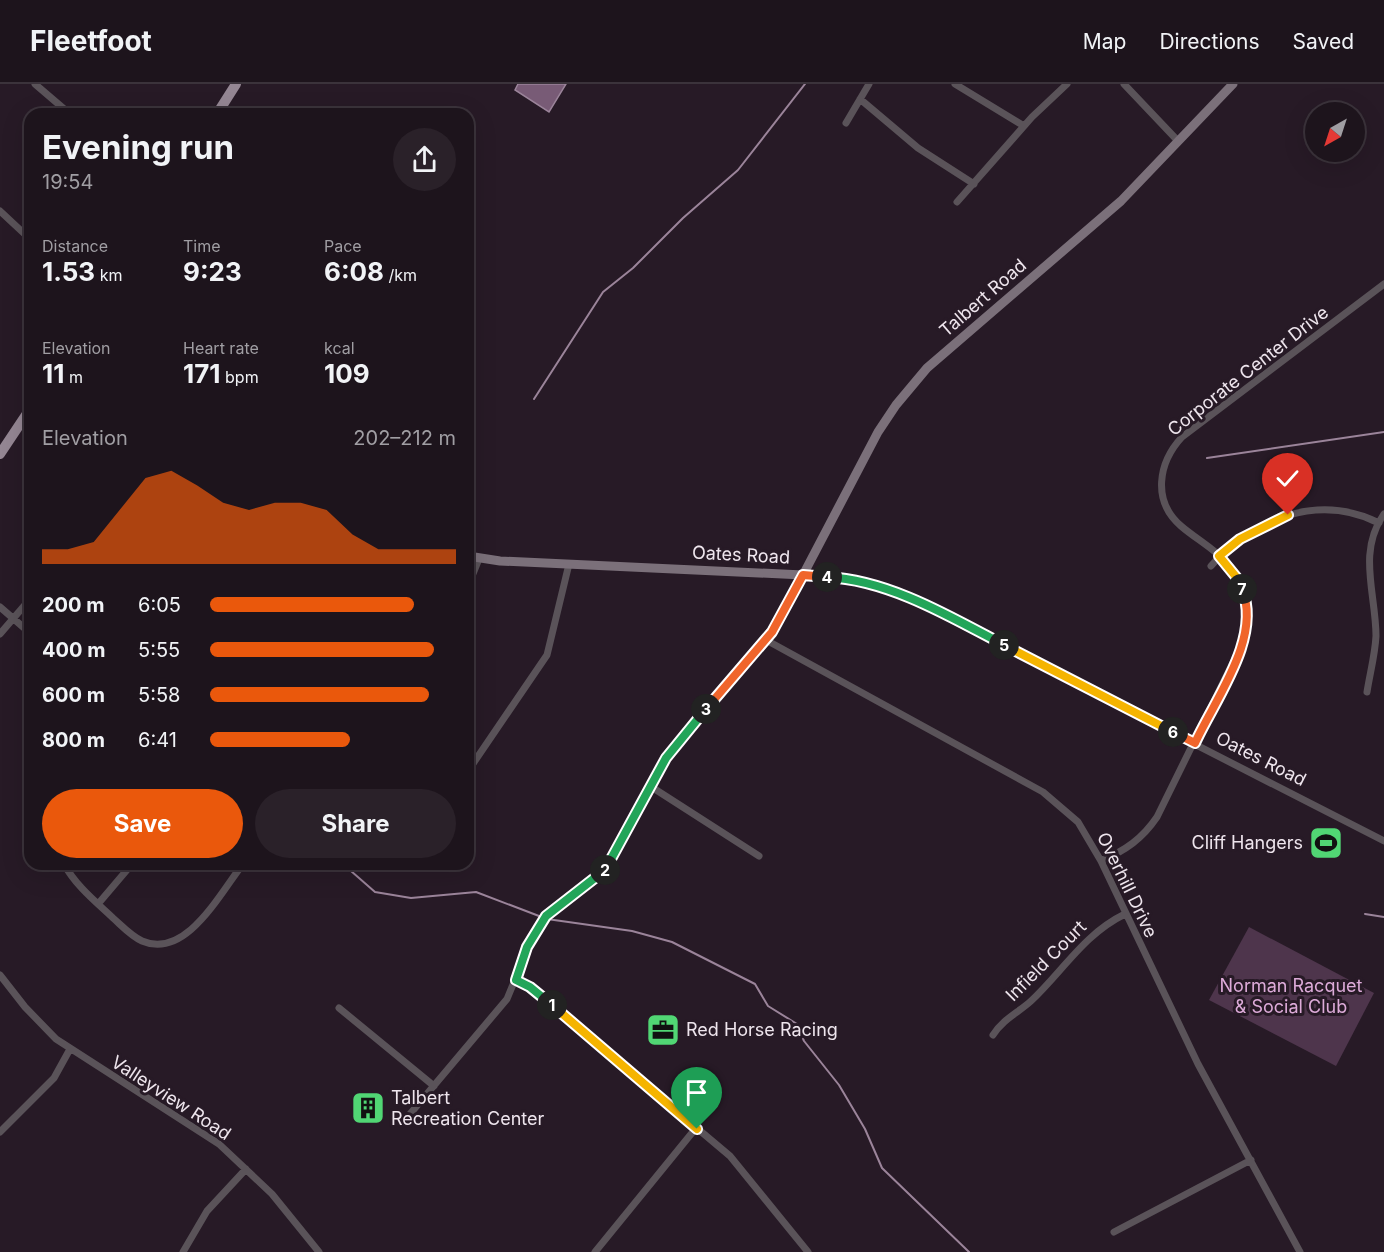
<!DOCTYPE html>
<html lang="en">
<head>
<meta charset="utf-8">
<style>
	body { margin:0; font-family:Inter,sans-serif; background:#2a2129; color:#f1f3f6; height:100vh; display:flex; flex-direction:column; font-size:22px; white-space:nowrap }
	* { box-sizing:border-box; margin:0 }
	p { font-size:20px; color:#a09ea3 }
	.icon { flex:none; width:33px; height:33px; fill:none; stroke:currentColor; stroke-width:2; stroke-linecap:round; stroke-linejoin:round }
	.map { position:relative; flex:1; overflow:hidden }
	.drawer { position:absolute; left:24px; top:24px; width:450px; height:762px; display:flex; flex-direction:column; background:#1d141c; border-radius:18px; box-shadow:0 6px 24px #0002,0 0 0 2px #3b333b }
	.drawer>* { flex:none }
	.needle { width:39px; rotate:219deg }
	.fabs { position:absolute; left:1305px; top:18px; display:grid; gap:12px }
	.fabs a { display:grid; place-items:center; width:60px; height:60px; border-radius:50%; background:#1d141c; box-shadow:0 6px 24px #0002,0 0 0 2px #3b333b; font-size:30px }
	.pin { position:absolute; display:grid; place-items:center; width:51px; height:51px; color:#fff; margin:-62px -26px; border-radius:50% 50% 50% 0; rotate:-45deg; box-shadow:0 0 6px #0007 }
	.pin .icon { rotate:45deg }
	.km { position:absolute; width:30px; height:30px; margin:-15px; border-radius:50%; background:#222; color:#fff; font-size:16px; line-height:30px; text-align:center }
	.round { display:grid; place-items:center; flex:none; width:63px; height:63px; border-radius:32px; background:#2a2129 }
	.summary { display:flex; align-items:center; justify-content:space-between; height:102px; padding:0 18px }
	h1 { font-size:33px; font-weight:700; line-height:45px }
	.stats { display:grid; grid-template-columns:repeat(3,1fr); gap:9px; height:102px; padding:6px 18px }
	.stats div { display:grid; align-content:center }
	.stats b { font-size:26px; font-weight:700 }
	.stats small { font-size:16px; font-weight:400 }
	.stats p { font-size:16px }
	.chart { height:168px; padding:12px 18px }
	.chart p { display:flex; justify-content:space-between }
	.chart svg { width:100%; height:108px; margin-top:6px; fill:#ea580c; opacity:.7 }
	.primary-button { display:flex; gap:12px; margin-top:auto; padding:12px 18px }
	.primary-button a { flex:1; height:69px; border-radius:36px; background:#ea580c; color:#fff; font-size:24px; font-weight:700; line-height:69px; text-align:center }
	.primary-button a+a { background:#2a2129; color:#f1f3f6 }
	ul { padding:0 18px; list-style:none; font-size:20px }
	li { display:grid; grid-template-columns:96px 72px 1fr; align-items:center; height:45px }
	li i { height:15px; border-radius:8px; background:#ea580c }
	header { display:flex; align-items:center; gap:36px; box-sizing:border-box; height:84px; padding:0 30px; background:#1d141c; border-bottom:2px solid #3b333b }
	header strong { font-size:28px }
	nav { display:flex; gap:33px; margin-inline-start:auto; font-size:21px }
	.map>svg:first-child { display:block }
	.green { fill:#4e354c }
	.water { fill:#785b76; stroke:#9b849a; stroke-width:1.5 }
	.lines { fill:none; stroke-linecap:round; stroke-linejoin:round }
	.stream { stroke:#9b849a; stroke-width:2 }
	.street { stroke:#5a5359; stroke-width:7 }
	.secondary { stroke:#7b707a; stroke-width:9 }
	.primary { stroke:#948693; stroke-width:10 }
	.split-1-casing { stroke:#fff; stroke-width:12 }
	.split-2-casing { stroke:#fff; stroke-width:12 }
	.split-3-casing { stroke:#fff; stroke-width:12 }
	.split-4-casing { stroke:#fff; stroke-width:12 }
	.split-5-casing { stroke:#fff; stroke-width:12 }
	.split-6-casing { stroke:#fff; stroke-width:12 }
	.split-7-casing { stroke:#fff; stroke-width:12 }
	.split-8-casing { stroke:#fff; stroke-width:12 }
	.split-1 { stroke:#f5b400; stroke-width:8 }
	.split-2 { stroke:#22a559; stroke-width:8 }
	.split-3 { stroke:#22a559; stroke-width:8 }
	.split-4 { stroke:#f0652b; stroke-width:8 }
	.split-5 { stroke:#22a559; stroke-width:8 }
	.split-6 { stroke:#f5b400; stroke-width:8 }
	.split-7 { stroke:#f0652b; stroke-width:8 }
	.split-8 { stroke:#f5b400; stroke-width:8 }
	.labels { text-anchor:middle; stroke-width:6; stroke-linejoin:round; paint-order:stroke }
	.street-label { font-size:18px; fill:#eee5ed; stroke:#271a26 }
	.poi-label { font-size:18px; fill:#eee5ed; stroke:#271a26; text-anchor:start }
	.park-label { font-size:18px; fill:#ddabd9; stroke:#271a26 }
</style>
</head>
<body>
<header>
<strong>Fleetfoot</strong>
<nav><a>Map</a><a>Directions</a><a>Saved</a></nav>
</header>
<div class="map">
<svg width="1384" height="1168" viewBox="0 0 1384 1168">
	<rect width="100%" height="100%" fill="#271a26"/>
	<!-- green -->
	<path class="green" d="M1249 843 1374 909 1336 982 1209 916Z"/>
	<!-- water -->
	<path class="water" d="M518 0H566L549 28 515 6Z"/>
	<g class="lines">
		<!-- stream -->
		<path class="stream" d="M534 315 603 208 633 184 683 134 738 86 805 0
			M1207 374 1384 348
			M343 780 375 808 411 814 476 808 539 832
			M1365 830 1384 833
			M547 835 632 847 672 858 755 900 768 922 797 940 804 957 839 1001 865 1045 882 1084 969 1168"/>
		<!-- street -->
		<path class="street" d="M35 0 70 30
			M955 0 1024 42
			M1124 0 1178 57
			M860 15 918 64 974 100
			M846 39 869 0
			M957 118 1032 33 1067 0
			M0 127 30 155
			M1211 482C1253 434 1319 409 1379 439
			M468 502 479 475
			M0 523 30 549
			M0 550 30 515
			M766 556 1043 708 1078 738 1101 777 1198 980 1300 1168
			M1367 608C1370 589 1375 571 1376 552 1376 510 1357 468 1384 430
			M468 687 547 571 569 480
			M650 702 759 772
			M1101 777C1126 766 1142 755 1157 733L1245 554C1248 526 1246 503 1228 480 1215 465 1196 455 1181 442 1152 417 1158 379 1182 353L1384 200
			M64 780C76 802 95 817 113 834 122 842 131 852 142 857 186 876 220 809 243 780
			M98 820 132 780
			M0 891 25 923 56 955 219 1060 272 1110 319 1168
			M516 896 545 916 730 1072 808 1168
			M339 924 434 1002
			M993 951C1002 936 1019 928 1031 917 1063 887 1084 850 1125 830
			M410 1030 507 915 536 845 546 832 598 793 609 782 675 661 766 556 803 491 842 493 909 514 1384 757
			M0 1048 54 994 70 965
			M1114 1148 1251 1076
			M183 1168 207 1127 246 1085
			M595 1168 696 1044"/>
		<!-- secondary -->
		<path class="secondary" d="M468 472 500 477 803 491 878 348 896 321 927 284 1121 117 1233 0"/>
		<!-- primary -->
		<path class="primary" d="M217 30 236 0
			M0 370 30 325"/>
	</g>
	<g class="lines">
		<defs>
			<path id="split-1" d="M552 921 697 1045"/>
			<path id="split-2" d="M552 921 530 903 516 896 527 863 546 832 605 786"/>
			<path id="split-3" d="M605 786 666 674 706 625"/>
			<path id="split-4" d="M706 625 772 548 803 491 827 493"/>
			<path id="split-5" d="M827 493C889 496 951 533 1004 561"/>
			<path id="split-6" d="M1004 561 1173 648"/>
			<path id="split-7" d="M1173 648 1195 659C1215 615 1262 554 1242 505"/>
			<path id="split-8" d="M1242 505 1237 494 1219 472 1240 455 1288 431"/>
		</defs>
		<!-- split-1 casing -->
		<use href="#split-1" class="split-1-casing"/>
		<!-- split-2 casing -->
		<use href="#split-2" class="split-2-casing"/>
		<!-- split-3 casing -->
		<use href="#split-3" class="split-3-casing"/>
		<!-- split-4 casing -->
		<use href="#split-4" class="split-4-casing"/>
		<!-- split-5 casing -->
		<use href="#split-5" class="split-5-casing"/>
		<!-- split-6 casing -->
		<use href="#split-6" class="split-6-casing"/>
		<!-- split-7 casing -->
		<use href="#split-7" class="split-7-casing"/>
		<!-- split-8 casing -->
		<use href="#split-8" class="split-8-casing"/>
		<!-- split-1 -->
		<use href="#split-1" class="split-1"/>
		<!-- split-2 -->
		<use href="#split-2" class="split-2"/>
		<!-- split-3 -->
		<use href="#split-3" class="split-3"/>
		<!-- split-4 -->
		<use href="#split-4" class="split-4"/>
		<!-- split-5 -->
		<use href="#split-5" class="split-5"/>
		<!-- split-6 -->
		<use href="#split-6" class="split-6"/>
		<!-- split-7 -->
		<use href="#split-7" class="split-7"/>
		<!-- split-8 -->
		<use href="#split-8" class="split-8"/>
	</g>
	<!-- icons -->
	<defs>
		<symbol id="stadium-square" viewBox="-11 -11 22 22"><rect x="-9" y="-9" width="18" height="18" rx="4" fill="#51d674" stroke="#271a26"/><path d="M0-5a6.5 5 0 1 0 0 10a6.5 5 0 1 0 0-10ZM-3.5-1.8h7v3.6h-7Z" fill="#111"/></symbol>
		<symbol id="office-square" viewBox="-11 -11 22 22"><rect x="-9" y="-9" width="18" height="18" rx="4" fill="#51d674" stroke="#271a26"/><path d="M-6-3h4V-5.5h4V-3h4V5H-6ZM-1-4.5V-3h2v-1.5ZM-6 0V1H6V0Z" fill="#111"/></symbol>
		<symbol id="building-square" viewBox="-11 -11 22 22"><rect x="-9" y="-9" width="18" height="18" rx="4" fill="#51d674" stroke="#271a26"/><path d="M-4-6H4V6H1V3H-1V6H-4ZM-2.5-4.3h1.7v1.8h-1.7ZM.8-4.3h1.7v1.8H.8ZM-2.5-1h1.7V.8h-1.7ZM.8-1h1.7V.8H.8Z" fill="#111"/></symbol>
	</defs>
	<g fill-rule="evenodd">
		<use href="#stadium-square" x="1307" y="740" width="38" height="38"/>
		<use href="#office-square" x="644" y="927" width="38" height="38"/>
		<use href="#building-square" x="349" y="1005" width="38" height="38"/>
	</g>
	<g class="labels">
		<!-- street labels -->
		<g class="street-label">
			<text transform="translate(983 214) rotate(-41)" y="6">Talbert Road</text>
			<text transform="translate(1248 287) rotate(-38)" y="6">Corporate Center Drive</text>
			<text transform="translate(741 471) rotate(3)" y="6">Oates Road</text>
			<text transform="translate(1261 675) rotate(27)" y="6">Oates Road</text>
			<text transform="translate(1127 801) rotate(64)" y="6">Overhill Drive</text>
			<text transform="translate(1046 877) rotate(-45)" y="6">Infield Court</text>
			<text transform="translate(171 1014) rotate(33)" y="6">Valleyview Road</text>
		</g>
		<!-- poi labels -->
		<g class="poi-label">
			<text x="1303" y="765" text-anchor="end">Cliff Hangers</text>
			<text x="686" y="952">Red Horse Racing</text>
			<text x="391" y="1020">Talbert<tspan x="391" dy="21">Recreation Center</tspan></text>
		</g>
		<!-- park labels -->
		<g class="park-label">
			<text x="1291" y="908">Norman Racquet<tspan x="1291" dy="21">&amp; Social Club</tspan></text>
		</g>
	</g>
</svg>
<div class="fabs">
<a><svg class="needle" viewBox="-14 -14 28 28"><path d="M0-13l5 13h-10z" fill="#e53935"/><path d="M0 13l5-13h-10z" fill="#a09ea3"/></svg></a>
</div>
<div class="pin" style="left:697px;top:1045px;background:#1e9e55"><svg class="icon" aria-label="arrive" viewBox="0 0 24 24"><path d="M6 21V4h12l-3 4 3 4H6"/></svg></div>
<div class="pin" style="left:1288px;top:431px;background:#d93025"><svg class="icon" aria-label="check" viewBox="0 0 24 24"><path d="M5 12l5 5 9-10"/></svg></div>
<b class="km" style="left:552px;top:921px">1</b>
<b class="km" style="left:605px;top:786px">2</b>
<b class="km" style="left:706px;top:625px">3</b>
<b class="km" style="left:827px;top:493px">4</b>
<b class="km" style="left:1004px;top:561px">5</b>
<b class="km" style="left:1173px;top:648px">6</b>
<b class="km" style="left:1242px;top:505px">7</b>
<section class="drawer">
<div class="summary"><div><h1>Evening run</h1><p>19:54</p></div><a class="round"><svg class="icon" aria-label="share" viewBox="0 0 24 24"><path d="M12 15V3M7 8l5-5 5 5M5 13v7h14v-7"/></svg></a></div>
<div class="stats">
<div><p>Distance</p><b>1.53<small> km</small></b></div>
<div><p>Time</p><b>9:23</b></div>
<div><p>Pace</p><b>6:08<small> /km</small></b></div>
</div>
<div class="stats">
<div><p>Elevation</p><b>11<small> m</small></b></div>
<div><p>Heart rate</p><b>171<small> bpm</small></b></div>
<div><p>kcal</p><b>109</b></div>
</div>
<div class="chart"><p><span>Elevation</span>202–212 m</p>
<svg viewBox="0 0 160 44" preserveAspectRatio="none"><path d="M0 44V38L10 38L20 35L30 22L40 9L50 6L60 12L70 19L80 22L90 19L100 19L110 22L120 32L130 38L140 38L150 38L160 38V44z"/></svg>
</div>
<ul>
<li><b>200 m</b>6:05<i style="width:83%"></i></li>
<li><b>400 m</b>5:55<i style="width:91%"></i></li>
<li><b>600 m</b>5:58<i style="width:89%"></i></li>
<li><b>800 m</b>6:41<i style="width:57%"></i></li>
</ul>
<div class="primary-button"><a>Save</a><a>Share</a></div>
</section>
</div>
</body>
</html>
